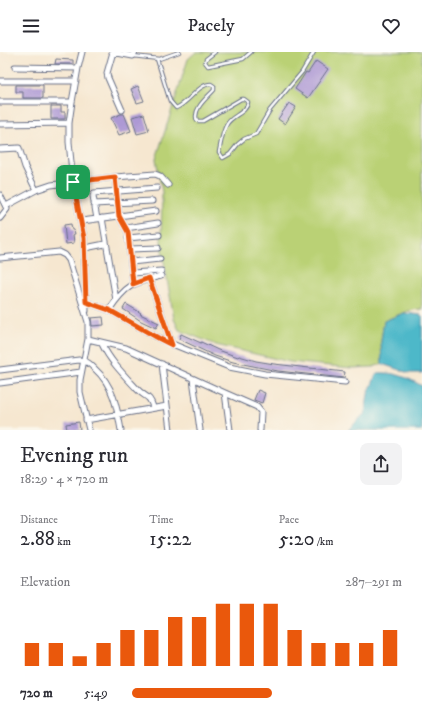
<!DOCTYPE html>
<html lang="en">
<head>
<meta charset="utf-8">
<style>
	body { margin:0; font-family:"IM FELL DW Pica",serif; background:#f2f2f3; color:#2b2b33; height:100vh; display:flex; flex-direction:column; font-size:15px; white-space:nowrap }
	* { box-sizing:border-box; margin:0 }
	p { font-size:13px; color:#7c7c81 }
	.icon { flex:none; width:22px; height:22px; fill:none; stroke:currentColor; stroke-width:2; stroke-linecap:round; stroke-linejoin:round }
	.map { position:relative; height:378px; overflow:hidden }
	.drawer { display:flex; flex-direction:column; background:#fff; flex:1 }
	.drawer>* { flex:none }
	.pin { position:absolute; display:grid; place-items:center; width:34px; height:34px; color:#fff; margin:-17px; border-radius:8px; box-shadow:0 2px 6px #0006 }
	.round { display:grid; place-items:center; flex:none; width:42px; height:42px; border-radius:8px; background:#f2f2f3 }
	.headline { display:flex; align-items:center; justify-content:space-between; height:68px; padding:0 20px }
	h1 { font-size:22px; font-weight:600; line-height:30px }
	.stats { display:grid; grid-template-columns:repeat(3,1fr); gap:6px; height:68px; padding:4px 20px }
	.stats div { display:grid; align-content:center }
	.stats b { font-size:20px; font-weight:600 }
	.stats small { font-size:11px; font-weight:400 }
	.stats p { font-size:11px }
	.chart { height:112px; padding:8px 20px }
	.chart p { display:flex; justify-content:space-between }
	.chart svg { width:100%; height:72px; margin-top:4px; stroke:#ea580c; stroke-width:6 }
	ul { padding:0 20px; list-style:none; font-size:13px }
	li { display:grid; grid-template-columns:64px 48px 1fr; align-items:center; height:30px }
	li i { height:10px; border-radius:5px; background:#ea580c }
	header { display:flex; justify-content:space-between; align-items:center; height:52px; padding:0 20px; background:#fff; font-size:18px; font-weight:600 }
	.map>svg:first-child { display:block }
	.green { fill:#bad175; stroke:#6a806a }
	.water { fill:#4db8c9; stroke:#347494 }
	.building { fill:#ad99d4 }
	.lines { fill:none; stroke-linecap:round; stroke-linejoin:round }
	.lane-casing { stroke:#686f86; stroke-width:4.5 }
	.street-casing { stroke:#686f86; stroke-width:7 }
	.lane { stroke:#fff; stroke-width:2.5 }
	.street { stroke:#fff; stroke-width:5 }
	.route-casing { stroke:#fff; stroke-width:8 }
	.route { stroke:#ea580c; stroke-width:5 }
</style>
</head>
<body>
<header><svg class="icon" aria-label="menu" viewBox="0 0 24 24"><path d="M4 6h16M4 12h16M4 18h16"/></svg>Pacely<svg class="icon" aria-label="heart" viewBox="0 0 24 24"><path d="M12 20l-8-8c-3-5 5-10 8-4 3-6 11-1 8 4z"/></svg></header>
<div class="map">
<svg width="422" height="378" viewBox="0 0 422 378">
	<rect width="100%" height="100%" fill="#fbf7ec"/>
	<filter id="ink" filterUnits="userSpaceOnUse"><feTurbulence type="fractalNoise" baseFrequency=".025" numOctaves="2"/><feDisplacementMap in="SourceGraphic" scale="8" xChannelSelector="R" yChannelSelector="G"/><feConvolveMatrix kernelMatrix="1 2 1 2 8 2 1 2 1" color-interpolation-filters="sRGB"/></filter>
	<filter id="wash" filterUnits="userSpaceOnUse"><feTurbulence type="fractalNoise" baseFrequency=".012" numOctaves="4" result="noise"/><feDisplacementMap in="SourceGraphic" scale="16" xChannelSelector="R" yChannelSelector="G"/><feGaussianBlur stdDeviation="0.9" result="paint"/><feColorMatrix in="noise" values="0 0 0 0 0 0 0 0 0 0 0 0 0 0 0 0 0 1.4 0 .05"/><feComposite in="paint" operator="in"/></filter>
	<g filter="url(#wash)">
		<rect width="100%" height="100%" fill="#f6e7d0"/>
		<!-- green -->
		<path class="green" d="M196 0H422V257C409 257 396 264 384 269L381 289 382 312 373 315 352 316 290 310 216 293 179 278 174 267 161 192 162 140 156 107 188 7Z"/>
		<!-- water -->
		<path class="water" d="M404 261 421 263 422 264V321H409L382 312 381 289 384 269Z
			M377 321C394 320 407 325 422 334V378H348L365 361 368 342Z"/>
		<g id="blocks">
			<!-- building -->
			<path class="building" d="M56 7 73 8V12H55Z
				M316 9 328 17 308 46 295 37 306 20 308 21Z
				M16 33H43V46H23V40H16Z
				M138 34 144 49 137 51 131 37Z
				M289 51 296 55 285 72 278 67Z
				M51 54H61V60H65V67H51Z
				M121 62H124L131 79 119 83 111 66Z
				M144 62 149 79 137 82 132 65Z
				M71 172 72 178H74L75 182H73L74 191 66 192 64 173Z
				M126 252 141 261 140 262 159 271 156 276 141 269 123 257Z
				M103 265 104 273 92 274 91 266Z
				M181 282 201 291V290L218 298 238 305 239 304 256 309 274 312 345 320 344 326 278 319 233 310 215 304 179 287Z
				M258 338 265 341 262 351 254 348Z
				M79 370 80 378H67L66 372Z"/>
		</g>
	</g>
	<g filter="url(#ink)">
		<use href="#blocks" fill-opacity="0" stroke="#686f86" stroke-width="1"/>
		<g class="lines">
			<defs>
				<path id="lane" d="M215 0 206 7 205 10 208 14 243 7 251 0
					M133 4 159 7 179 0
					M157 7 170 49 176 56C189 51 198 32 211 32L214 34V38C207 46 192 57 197 69H203L241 47H244L248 50C247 61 232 63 227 72 222 80 221 91 219 100L223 106 230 102 238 92 244 87 256 82 270 58 302 20 314 0"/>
				<path id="street" d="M82 0 78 16 72 50 69 71V90L73 130 84 186 86 259
					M112 0 133 4 135 0
					M113 0 107 21 108 26 122 58
					M15 15 78 16
					M0 29H76
					M0 50H72
					M0 72 69 71
					M0 97 19 96 25 115 36 138
					M115 125 119 164 128 180 133 232
					M0 143 7 157 0 166
					M94 152 152 149
					M6 154 36 138 51 133 115 125 155 122 160 124 168 133
					M102 166 116 248
					M97 167 93 144 94 141 157 136
					M82 169 156 159
					M126 176 158 171
					M128 186 159 183
					M85 196 105 192
					M130 197 158 196
					M0 206 59 200 65 203 69 208 88 270V287L80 328V340L89 378
					M131 210 160 207
					M132 221 161 219
					M149 226 172 293
					M86 250 109 258 160 287 229 315 265 322 345 330
					M109 258C125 234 133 230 161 224
					M88 287 126 296 225 341 257 355 261 360 260 378
					M102 292C110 309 124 323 137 337 145 346 149 342 153 355
					M162 312 170 378
					M0 318 79 308C86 308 90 312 95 317 113 333 117 355 121 378
					M193 327 200 378
					M0 331 81 320
					M225 341 230 378
					M86 368 167 354"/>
			</defs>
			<!-- lane casing -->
			<use href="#lane" class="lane-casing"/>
			<!-- street casing -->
			<use href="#street" class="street-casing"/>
			<!-- lane -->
			<use href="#lane" class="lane"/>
			<!-- street -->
			<use href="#street" class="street"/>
		</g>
	</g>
	<g class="lines" filter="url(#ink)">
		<defs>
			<path id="route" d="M115 125 119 164 128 180 133 232 149 226 172 293 160 287 109 258 86 250 84 186 73 130Z"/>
		</defs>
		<!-- route casing -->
		<use href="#route" class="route-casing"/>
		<!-- route -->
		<use href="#route" class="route"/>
	</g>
</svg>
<div class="pin" style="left:73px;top:130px;background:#1e9e55"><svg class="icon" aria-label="arrive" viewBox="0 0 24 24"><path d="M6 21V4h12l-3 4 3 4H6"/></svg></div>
</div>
<section class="drawer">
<div class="headline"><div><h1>Evening run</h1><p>18:29 · 4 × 720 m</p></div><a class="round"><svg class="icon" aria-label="share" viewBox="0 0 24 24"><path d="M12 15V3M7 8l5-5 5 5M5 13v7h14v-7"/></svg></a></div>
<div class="stats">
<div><p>Distance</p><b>2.88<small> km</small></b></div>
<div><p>Time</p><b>15:22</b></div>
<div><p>Pace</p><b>5:20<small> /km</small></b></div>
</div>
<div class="chart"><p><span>Elevation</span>287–291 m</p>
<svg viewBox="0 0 160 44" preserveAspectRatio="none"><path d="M5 44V30M15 44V30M25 44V38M35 44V30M45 44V22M55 44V22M65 44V14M75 44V14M85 44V6M95 44V6M105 44V6M115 44V22M125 44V30M135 44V30M145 44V30M155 44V22"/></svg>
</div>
<ul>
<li><b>720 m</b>5:49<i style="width:52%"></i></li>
</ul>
</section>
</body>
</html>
